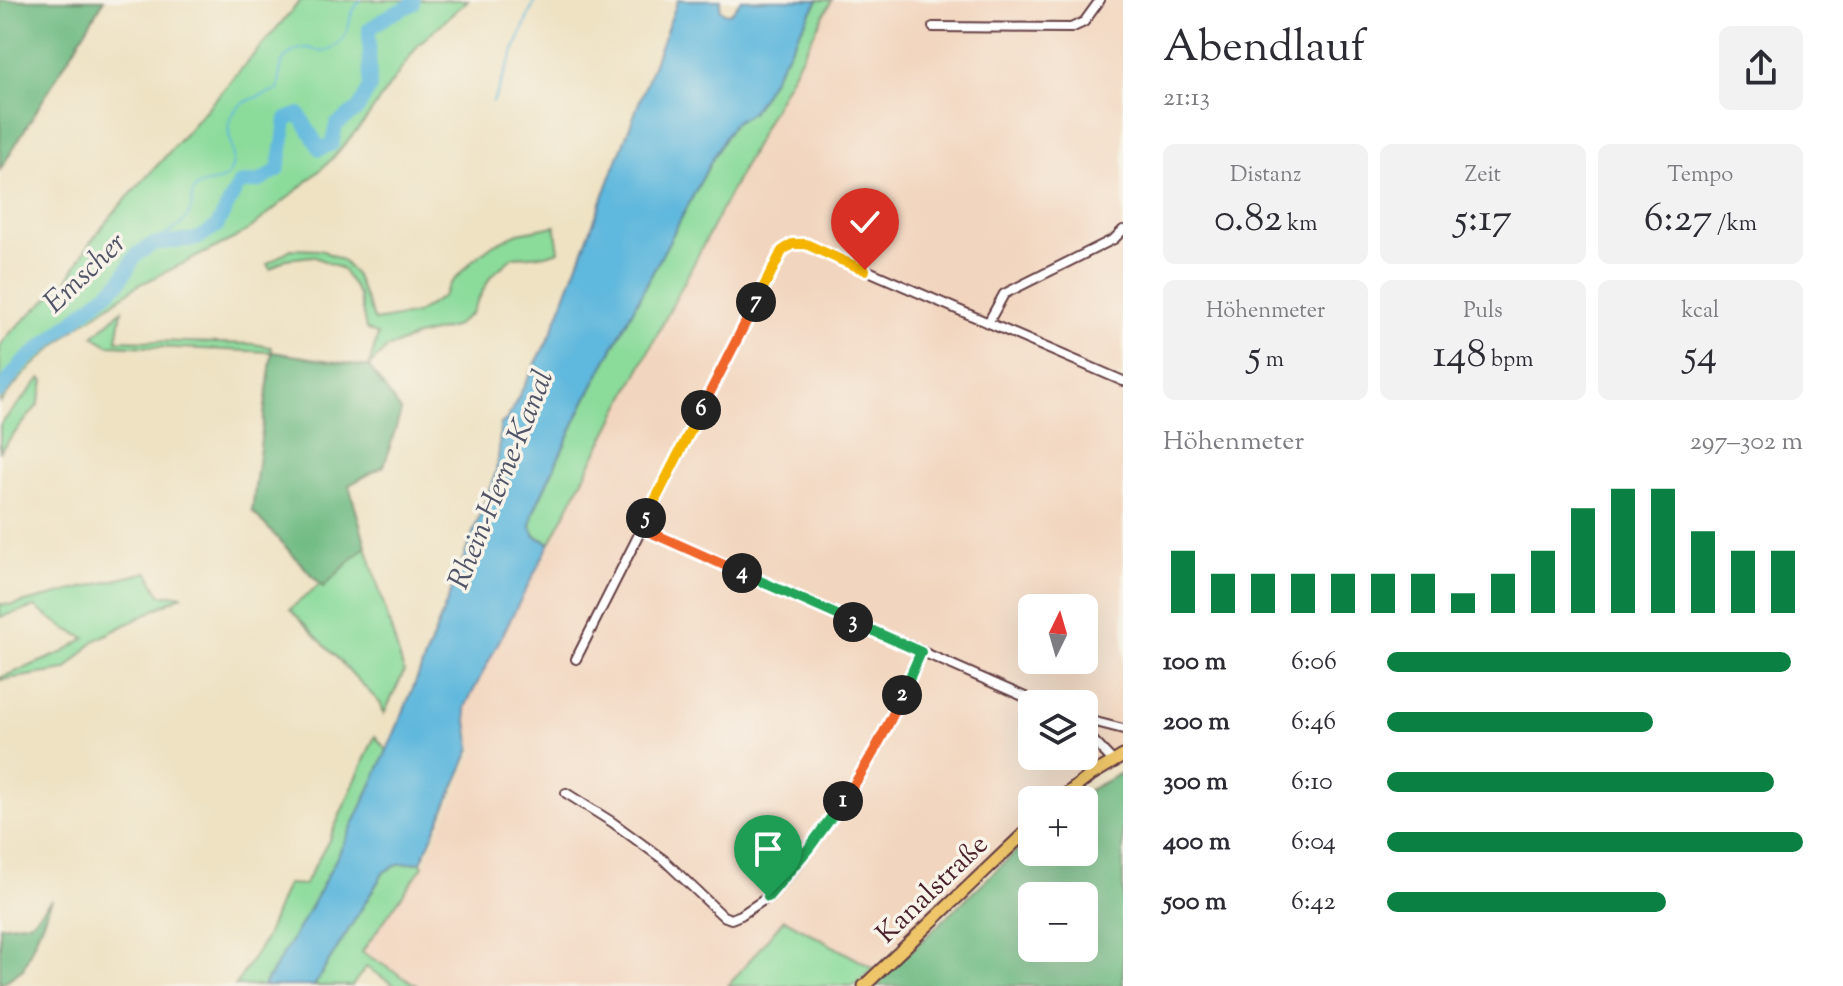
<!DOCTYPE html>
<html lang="de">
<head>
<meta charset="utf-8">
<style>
	body { margin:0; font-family:"Sorts Mill Goudy",serif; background:#f2f2f3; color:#2b2b33; height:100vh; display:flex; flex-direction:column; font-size:30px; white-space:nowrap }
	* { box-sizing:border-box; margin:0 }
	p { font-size:26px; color:#7c7c81 }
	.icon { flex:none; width:44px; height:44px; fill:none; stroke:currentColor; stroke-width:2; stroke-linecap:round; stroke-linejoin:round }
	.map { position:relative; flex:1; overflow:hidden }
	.panel { display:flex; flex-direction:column; background:#fff; width:720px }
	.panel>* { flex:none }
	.needle { width:52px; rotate:5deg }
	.fabs { position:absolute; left:1018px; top:594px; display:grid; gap:16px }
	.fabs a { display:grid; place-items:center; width:80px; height:80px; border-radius:12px; background:#fff; box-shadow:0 8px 32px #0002; font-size:40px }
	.pin { position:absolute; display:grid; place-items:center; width:68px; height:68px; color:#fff; margin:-82px -34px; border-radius:50% 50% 50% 0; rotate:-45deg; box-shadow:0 0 8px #0007 }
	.pin .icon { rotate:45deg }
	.km { position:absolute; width:40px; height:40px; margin:-20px; border-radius:50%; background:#222; color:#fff; font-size:22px; line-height:40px; text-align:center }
	.round { display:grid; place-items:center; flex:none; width:84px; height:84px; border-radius:12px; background:#f2f2f3 }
	.summary { display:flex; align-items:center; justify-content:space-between; height:136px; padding:0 40px }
	h1 { font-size:44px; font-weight:600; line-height:60px }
	.figures { display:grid; grid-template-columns:repeat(3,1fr); gap:12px; height:136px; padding:8px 40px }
	.figures div { display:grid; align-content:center; border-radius:12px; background:#f2f2f3; text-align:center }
	.figures b { font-size:40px; font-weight:600 }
	.figures small { font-size:22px; font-weight:400 }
	.figures p { font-size:22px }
	.chart { height:224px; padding:16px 40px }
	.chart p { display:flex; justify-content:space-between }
	.chart svg { width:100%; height:144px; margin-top:8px; stroke:#0b8043; stroke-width:6 }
	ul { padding:0 40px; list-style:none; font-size:26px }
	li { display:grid; grid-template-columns:128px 96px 1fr; align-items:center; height:60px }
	li i { height:20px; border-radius:10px; background:#0b8043 }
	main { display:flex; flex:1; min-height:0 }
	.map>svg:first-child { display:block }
	.built { fill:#f2d5be; fill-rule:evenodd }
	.green { fill:#8bdb9b; stroke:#6a7d63; stroke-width:2 }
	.forest { fill:#70bb83; stroke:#5d6d57; stroke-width:2; fill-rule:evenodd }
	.water { fill:#5fb8dd; stroke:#546c84; stroke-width:2 }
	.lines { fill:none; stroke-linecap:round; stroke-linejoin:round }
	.stream { stroke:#5fb8dd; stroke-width:2 }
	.river { stroke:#5fb8dd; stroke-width:14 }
	.minor-casing { stroke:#633c42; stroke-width:12 }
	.major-casing { stroke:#633c42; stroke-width:15 }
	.minor { stroke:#fff; stroke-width:8 }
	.major { stroke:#eec569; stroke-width:11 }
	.split-1-casing { stroke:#fff; stroke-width:16 }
	.split-2-casing { stroke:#fff; stroke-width:16 }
	.split-3-casing { stroke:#fff; stroke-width:16 }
	.split-4-casing { stroke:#fff; stroke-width:16 }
	.split-5-casing { stroke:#fff; stroke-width:16 }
	.split-6-casing { stroke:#fff; stroke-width:16 }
	.split-7-casing { stroke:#fff; stroke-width:16 }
	.split-8-casing { stroke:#fff; stroke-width:16 }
	.split-9-casing { stroke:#fff; stroke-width:16 }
	.split-1 { stroke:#22a559; stroke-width:10 }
	.split-2 { stroke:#f0652b; stroke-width:10 }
	.split-3 { stroke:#22a559; stroke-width:10 }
	.split-4 { stroke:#22a559; stroke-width:10 }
	.split-5 { stroke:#f0652b; stroke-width:10 }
	.split-6 { stroke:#f5b400; stroke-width:10 }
	.split-7 { stroke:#f0652b; stroke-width:10 }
	.split-8 { stroke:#f5b400; stroke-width:10 }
	.split-9 { stroke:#f5b400; stroke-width:10 }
	.labels { text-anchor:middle; stroke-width:7; stroke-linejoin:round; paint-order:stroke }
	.street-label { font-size:28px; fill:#4a1f2b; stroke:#f7f3e8 }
	.water-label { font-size:30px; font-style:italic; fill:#515569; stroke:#f7f3e8 }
</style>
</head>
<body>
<main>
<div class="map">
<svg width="1123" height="986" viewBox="0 0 1123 986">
	<rect width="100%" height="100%" fill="#f7f3e8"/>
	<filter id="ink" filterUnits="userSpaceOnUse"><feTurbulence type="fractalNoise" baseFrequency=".0125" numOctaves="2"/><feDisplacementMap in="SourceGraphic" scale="16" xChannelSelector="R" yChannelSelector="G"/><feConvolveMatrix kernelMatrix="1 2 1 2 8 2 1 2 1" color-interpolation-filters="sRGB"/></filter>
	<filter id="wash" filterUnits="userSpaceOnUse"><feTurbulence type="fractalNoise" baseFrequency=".006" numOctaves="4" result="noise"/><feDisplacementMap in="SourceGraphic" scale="32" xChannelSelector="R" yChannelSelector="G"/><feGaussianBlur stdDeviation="1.8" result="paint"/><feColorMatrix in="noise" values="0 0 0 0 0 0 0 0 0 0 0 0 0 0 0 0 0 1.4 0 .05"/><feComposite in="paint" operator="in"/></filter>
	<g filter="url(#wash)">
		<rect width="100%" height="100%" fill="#eee2c3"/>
		<!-- built -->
		<path class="built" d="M832 0H1123L1122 371 1110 386 1123 392V749L1085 770 1053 800H1032V819L873 968 784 919 728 986H418L362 953 423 866 474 751 465 707 768 119ZM1032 608H1084V660H1032ZM1032 704H1084V756H1032Z"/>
		<!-- green -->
		<path class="green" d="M301 0H468L419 44 364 122 331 160 302 186 251 228 235 238 137 286 75 329 26 372 0 403V346L12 331 67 281 89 244 116 210 165 157Z
			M818 0H832L768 119 550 543 535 536 531 527 533 513 585 401 715 154 733 124 751 113 763 96Z
			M555 226 559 251 546 255 513 257 491 276 471 313 454 327 416 336 386 349 369 366 378 335 366 329 359 295 342 269 313 256 286 259 270 269 267 264 291 249 321 250 342 260 355 274 375 321 416 314 443 296 450 284 473 260 494 244 518 233Z
			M122 310 117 340 254 344 271 347 272 352 108 345 93 336Z
			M41 378 44 381 38 405 0 451V425Z
			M366 546 404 672 384 714 381 704 290 609Z
			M148 572 160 595H183L94 641 66 670 0 680V678L62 653 85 638 64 628 35 607 0 617V604L13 605Z
			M375 736 388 752C351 833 312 912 263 986H235L265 939 287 884 304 885 329 840Z
			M421 862 423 866 362 952 418 986H396L366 967 352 986H314L384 872 398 864Z
			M784 919 873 968 854 986H728Z"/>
		<!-- forest -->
		<path class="forest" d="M0 0H104L0 170Z
			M272 352 369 367 401 411 384 466 349 485 366 546 323 587 252 511Z
			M1123 772V986H874L1032 836V852H1084V800H1071ZM1032 896H1084V948H1032Z
			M52 899 23 969 0 985V926L31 922Z"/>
		<!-- water -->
		<path class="water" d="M678 0H721L720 9 724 13 729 14 733 11 741 0H818L763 96 751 113 733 124 715 154 585 401 533 513 531 527 535 536 550 543 465 707 471 749 421 862 398 864 384 872 314 986H263C367 827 429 648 496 472L499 451 500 425 507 419 551 334Z"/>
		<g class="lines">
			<!-- stream -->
			<path class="stream" d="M493 102 535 0
				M153 244C165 235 184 226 190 212 193 205 190 195 195 189 204 178 224 188 231 170 235 159 232 150 230 140 222 104 252 99 278 90 281 81 278 73 282 64 285 55 297 48 308 48 314 49 320 53 327 51 329 51 336 46 338 44 354 30 344 17 361 0"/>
			<!-- river -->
			<path class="river" d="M0 391 21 364 119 283 136 255 153 244 197 239 217 226 239 184 260 181 278 170 283 144 286 119 299 114 320 149 332 144 336 125 358 109 370 87 369 29 390 15 413 4V0"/>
		</g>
	</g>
	<g filter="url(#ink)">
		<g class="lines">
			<defs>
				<path id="minor" d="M933 27 1071 28 1084 22 1100 0
					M988 323 1004 294 1114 239 1123 230
					M641 528 1041 704
					M576 659 782 251 792 244H806L1123 381
					M1084 719 1123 729
					M1084 731 1113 761
					M566 793 612 822 664 860 723 916 731 919 741 915 768 897 809 848 860 776 895 712 921 652"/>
				<path id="major" d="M1059 800 1091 775 1123 756
					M864 986 1032 826"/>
			</defs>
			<!-- minor casing -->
			<use href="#minor" class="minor-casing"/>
			<!-- major casing -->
			<use href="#major" class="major-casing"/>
			<!-- minor -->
			<use href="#minor" class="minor"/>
			<!-- major -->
			<use href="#major" class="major"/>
		</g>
	</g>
	<g class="lines" filter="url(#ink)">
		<defs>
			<path id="split-1" d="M768 897 809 848 843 801"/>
			<path id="split-2" d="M843 801C866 768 885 733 902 695"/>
			<path id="split-3" d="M853 622 921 652 902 695"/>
			<path id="split-4" d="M742 573 853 622"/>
			<path id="split-5" d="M646 518 641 528 742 573"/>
			<path id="split-6" d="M646 518 701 410"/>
			<path id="split-7" d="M701 410 756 302"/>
			<path id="split-8" d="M756 302 782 251 792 244H806L841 260"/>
			<path id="split-9" d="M841 260 865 270"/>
		</defs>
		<!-- split-1 casing -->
		<use href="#split-1" class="split-1-casing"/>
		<!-- split-2 casing -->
		<use href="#split-2" class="split-2-casing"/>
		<!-- split-3 casing -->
		<use href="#split-3" class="split-3-casing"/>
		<!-- split-4 casing -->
		<use href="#split-4" class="split-4-casing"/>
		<!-- split-5 casing -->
		<use href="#split-5" class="split-5-casing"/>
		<!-- split-6 casing -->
		<use href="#split-6" class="split-6-casing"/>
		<!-- split-7 casing -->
		<use href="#split-7" class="split-7-casing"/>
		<!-- split-8 casing -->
		<use href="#split-8" class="split-8-casing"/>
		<!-- split-9 casing -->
		<use href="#split-9" class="split-9-casing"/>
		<!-- split-1 -->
		<use href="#split-1" class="split-1"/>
		<!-- split-2 -->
		<use href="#split-2" class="split-2"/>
		<!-- split-3 -->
		<use href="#split-3" class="split-3"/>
		<!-- split-4 -->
		<use href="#split-4" class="split-4"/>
		<!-- split-5 -->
		<use href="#split-5" class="split-5"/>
		<!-- split-6 -->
		<use href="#split-6" class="split-6"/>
		<!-- split-7 -->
		<use href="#split-7" class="split-7"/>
		<!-- split-8 -->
		<use href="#split-8" class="split-8"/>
		<!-- split-9 -->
		<use href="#split-9" class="split-9"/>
	</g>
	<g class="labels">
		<!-- street labels -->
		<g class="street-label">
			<text transform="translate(931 888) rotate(-44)" y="10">Kanalstraße</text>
		</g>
		<!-- water labels -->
		<g class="water-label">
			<text transform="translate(84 272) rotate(-44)" y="10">Emscher</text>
			<text transform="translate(500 479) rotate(-68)" y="10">Rhein-Herne-Kanal</text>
		</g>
	</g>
</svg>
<div class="fabs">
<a><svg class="needle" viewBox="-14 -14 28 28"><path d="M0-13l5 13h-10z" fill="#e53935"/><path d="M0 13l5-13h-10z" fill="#7c7c81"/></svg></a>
<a><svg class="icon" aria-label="layers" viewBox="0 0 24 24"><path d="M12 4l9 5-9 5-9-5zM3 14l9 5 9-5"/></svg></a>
<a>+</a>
<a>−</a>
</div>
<div class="pin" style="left:768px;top:897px;background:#1e9e55"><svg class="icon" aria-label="arrive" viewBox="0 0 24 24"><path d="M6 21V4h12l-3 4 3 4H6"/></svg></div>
<div class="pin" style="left:865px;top:270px;background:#d93025"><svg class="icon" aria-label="check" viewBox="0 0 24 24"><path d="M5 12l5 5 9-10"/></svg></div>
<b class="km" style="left:843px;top:801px">1</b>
<b class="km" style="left:902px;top:695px">2</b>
<b class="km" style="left:853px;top:622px">3</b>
<b class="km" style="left:742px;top:573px">4</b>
<b class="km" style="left:646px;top:518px">5</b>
<b class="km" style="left:701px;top:410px">6</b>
<b class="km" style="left:756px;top:302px">7</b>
</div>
<section class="panel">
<div class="summary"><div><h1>Abendlauf</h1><p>21:13</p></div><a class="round"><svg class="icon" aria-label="share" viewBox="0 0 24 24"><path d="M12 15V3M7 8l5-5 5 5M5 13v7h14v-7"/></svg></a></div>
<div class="figures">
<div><p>Distanz</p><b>0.82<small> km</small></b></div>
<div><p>Zeit</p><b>5:17</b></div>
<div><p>Tempo</p><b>6:27<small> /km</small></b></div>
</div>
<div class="figures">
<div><p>Höhenmeter</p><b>5<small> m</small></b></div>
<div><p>Puls</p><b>148<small> bpm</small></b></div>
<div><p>kcal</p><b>54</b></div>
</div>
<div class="chart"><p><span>Höhenmeter</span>297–302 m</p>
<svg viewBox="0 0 160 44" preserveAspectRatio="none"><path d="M5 44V25M15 44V32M25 44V32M35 44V32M45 44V32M55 44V32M65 44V32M75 44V38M85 44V32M95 44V25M105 44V12M115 44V6M125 44V6M135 44V19M145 44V25M155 44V25"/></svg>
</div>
<ul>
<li><b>100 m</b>6:06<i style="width:97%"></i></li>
<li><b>200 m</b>6:46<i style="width:64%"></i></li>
<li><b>300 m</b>6:10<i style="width:93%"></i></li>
<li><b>400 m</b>6:04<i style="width:100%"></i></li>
<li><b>500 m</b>6:42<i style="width:67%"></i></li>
</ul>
</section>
</main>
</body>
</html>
